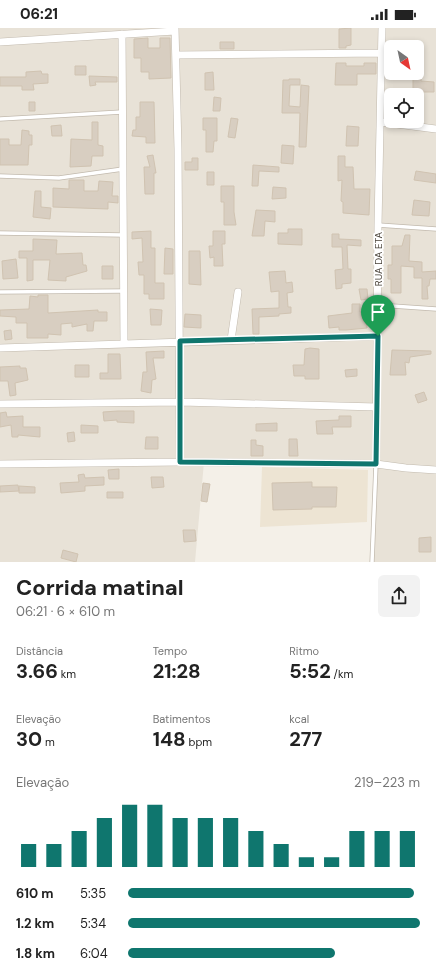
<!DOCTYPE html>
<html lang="pt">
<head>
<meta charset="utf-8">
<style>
	body { margin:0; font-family:"DM Sans",sans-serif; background:#f2f2f2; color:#222; height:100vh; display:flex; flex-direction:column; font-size:15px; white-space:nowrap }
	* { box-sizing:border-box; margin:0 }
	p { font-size:13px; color:#767676 }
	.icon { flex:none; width:22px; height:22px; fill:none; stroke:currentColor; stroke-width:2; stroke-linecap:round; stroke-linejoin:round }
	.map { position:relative; height:534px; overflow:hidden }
	.sheet { display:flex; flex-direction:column; background:#fff; flex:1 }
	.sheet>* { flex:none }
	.needle { width:26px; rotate:147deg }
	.tools { position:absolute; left:384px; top:12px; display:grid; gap:8px }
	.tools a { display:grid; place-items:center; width:40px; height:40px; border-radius:6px; background:#fff; box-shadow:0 2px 6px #0003; font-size:20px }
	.pin { position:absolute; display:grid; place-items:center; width:34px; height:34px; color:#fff; margin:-41px -17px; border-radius:50% 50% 50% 0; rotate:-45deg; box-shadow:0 0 4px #0007 }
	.pin .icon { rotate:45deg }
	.round { display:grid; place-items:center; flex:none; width:42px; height:42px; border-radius:6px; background:#f2f2f2 }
	.summary { display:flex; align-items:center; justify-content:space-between; height:68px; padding:0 16px }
	h1 { font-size:22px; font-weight:700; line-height:30px }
	.metrics { display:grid; grid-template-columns:repeat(3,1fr); gap:6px; height:68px; padding:4px 16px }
	.metrics div { display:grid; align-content:center }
	.metrics b { font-size:20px; font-weight:700 }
	.metrics small { font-size:11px; font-weight:400 }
	.metrics p { font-size:11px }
	.chart { height:112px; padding:8px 16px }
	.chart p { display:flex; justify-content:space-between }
	.chart svg { width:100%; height:72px; margin-top:4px; stroke:#0f766e; stroke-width:6 }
	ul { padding:0 16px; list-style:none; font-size:13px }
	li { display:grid; grid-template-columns:64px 48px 1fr; align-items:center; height:30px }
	li i { height:10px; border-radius:5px; background:#0f766e }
	.status { display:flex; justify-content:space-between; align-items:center; height:28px; padding:0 20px; background:#fff; direction:ltr }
	.status svg { height:11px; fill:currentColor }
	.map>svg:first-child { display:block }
	.residential { fill:#e8e2d7; fill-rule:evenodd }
	.education { fill:#ede4d3 }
	.building { fill:#d8cec1; stroke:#d0c3b1 }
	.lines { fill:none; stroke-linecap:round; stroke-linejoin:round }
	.lane-casing { stroke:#c2baae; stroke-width:5 }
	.street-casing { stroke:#c2baae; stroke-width:8 }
	.lane { stroke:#fff; stroke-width:3.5 }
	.street { stroke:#fff; stroke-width:7 }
	.route-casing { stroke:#fff; stroke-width:8 }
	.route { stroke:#0f766e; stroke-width:5 }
	.labels { text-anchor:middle; stroke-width:3.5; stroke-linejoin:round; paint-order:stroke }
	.street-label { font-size:10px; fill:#474037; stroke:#fff }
</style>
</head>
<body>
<div class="status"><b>06:21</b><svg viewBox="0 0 49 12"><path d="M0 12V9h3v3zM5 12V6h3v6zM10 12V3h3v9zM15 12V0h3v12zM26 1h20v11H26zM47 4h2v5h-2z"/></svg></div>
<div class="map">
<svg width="436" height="534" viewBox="0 0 436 534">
	<rect width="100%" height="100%" fill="#f4f0e8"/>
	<!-- residential -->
	<path class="residential" d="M0 0H436V534H372L376 436 204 434 195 534H0ZM391 19H417V45H391ZM391 67H417V93H391Z"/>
	<!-- education -->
	<path class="education" d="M262 439 368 442 367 494 260 499Z"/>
	<!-- building -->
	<path class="building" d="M351 0V17L346 18V20H339V1Z
		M148 10V20H160V10H170L171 50 149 51V44H141V30H134V11Z
		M220 14H234V21H220Z
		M336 35H346V38H364V35H376V46H357V57H335Z
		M75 38H86V47H75Z
		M41 43 42 46H48V55L33 56 34 62H22V58H0V49H26V44Z
		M213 44 214 62H205V45Z
		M89 48 117 49V54H95L96 57 90 58Z
		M413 50H421V53L434 54V64H421V67H413Z
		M289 51H300V57H290L289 78 300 79 301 57 309 58 306 119H299L300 85H282L283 52H289Z
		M214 69 221 70 220 83H213Z
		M29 74H35V83H29Z
		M140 74H154L155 115H146V109L132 108 133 102H136V89H140Z
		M203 90H217V113H214L213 124H206V102H203Z
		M231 90 238 91 235 110 228 109Z
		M92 94H98V117L103 118V128H92L91 138 70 139 71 111 92 112Z
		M61 97 62 108H52L51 98Z
		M347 98 359 99 358 118H346Z
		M22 102 29 103V107H32V117H29L28 137H0V111H9V117H21Z
		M282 117 294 118 293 136 281 135Z
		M153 127 156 145H154V166H145L144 139H150L147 128Z
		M338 128H345V139H353L354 161H370L369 187 343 185V174L341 173 342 152 338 153Z
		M192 130H198V142H185V134H192Z
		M253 137 279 139V144L259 143 258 158H252Z
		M416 143 436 146V155L414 152Z
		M207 144H214V157H207Z
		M69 152H84V163H98L99 153 113 154 112 168H118V175L108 174V181L53 179V160L69 161Z
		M221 158H234V184L236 197H224V174H221Z
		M273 159 286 160V170L272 171Z
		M35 163H41V179L51 180 50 191 33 189Z
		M414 172 430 174 429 188 412 187Z
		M256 182 275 183V194L265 193 264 208H252Z
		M288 201H302V217L278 216V205H288Z
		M151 203V220H155V255H164V271H149V266H144V247H139L138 234H143L142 210 132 211V204Z
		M213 203H225V216H222L223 238H214V229L210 230 209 218H213Z
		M332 206H339V211L361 212V218L347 217 348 241H351V255L342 256V260L336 261 335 242 343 241 342 219H332Z
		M405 207H410L409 233 422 234V244L436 243V251H430L429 258H427L428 271H422V250H414V239L401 238V265H391V251H388V237H392V218H402Z
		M33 211 57 212 56 226 82 225 83 237H86L87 243 66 249V253L48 252 50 232H33V252L27 253V230H19V223H33Z
		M165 220 173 221V246H164Z
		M189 223H200L201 257 189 256Z
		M16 231 18 250 3 251 2 233Z
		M102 238H113V251H102Z
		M285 243 286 255 292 254 293 264 287 265 288 279H291V285L279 286V288L259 289V306H253L252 281 279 280V263L271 264 269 244Z
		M359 261H367L368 271 361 272Z
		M38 267H48V285L98 282V284H107V293H94L93 303H87V296L72 299V295L61 296V307L48 306V310H27V295H16V289L0 288V282L29 281 30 268 38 269Z
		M352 276H360V284H366L367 300 346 302H339V299L329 300 328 288 352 285Z
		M150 281 162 282 161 297H151Z
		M185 286 201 287V300L184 299Z
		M11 302 12 311 5 312 4 303Z
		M310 320 319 321V351H305V348H294L293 337H304L305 321Z
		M392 322 431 323V326L410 329 409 335 405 334 406 347H390Z
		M164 323V330H153L156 351 152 352 151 365 141 363 143 344H147L146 324Z
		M108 326H120L121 351H100V345H108Z
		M75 337H89V349H75Z
		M20 338V340H26L28 352 15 355 16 367 10 368 8 353H0V339Z
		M357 341V348L346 349 345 342Z
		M424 364 427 372 418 375 415 367Z
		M118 383H134V395L117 394V392L104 393 103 384Z
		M6 384 7 389 23 388V399H40V409L18 407V409H12L11 397 0 399V385Z
		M339 388H351V399H332L333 406H317L316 393 339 392Z
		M277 395V403H256V396Z
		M81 397 98 398V405H81Z
		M74 404 75 413 68 414 67 405Z
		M146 409H158V421H145Z
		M289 411H297L298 428H289Z
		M251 412H256V417L263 418V428H251Z
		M119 441V451H109L108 442Z
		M84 446 85 450 104 449V457L85 458V463L61 465 60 455 79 454 78 447Z
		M151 449H163L164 459 152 460Z
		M312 454V459H337L336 479H312V481L273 482 272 455Z
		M203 455 210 456 207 474 201 473Z
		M18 457 19 463 0 464V458Z
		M19 458 35 459V465H19Z
		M107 464H123V470H107Z
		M183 502H195L196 513 184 514Z
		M431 509V524H419V510Z
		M63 522 78 526 76 534 61 530Z"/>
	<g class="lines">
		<defs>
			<path id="lane" d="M0 91 122 84
				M0 148 59 150 123 141
				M378 197 436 201
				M0 205 123 207
				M0 264 123 263
				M378 277 436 281
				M372 534 376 436"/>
			<path id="street" d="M175 0 178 121 180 434
				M122 6 124 316
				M0 14 175 3
				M176 27 382 25
				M381 94 436 101
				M231 312 238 264
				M0 320 378 308
				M0 376 181 374 377 379
				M0 436 180 434 376 436 406 440 436 442
				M376 436 378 197 382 0"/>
		</defs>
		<!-- lane casing -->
		<use href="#lane" class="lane-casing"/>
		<!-- street casing -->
		<use href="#street" class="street-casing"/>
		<!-- lane -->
		<use href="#lane" class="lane"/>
		<!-- street -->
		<use href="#street" class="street"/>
	</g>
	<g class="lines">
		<defs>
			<path id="route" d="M378 308 376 436 180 434V313Z"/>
		</defs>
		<!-- route casing -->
		<use href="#route" class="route-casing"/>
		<!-- route -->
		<use href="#route" class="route"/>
	</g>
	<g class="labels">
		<!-- street labels -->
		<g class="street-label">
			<text transform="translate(378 231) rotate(-90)" y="4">RUA DA ETA</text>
		</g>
	</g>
</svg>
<div class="tools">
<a><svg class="needle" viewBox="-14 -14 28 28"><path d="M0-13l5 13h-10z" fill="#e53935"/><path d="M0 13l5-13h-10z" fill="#767676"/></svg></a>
<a><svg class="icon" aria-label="locate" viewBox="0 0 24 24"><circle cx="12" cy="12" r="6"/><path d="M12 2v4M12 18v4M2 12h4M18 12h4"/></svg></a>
</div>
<div class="pin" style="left:378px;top:308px;background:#1e9e55"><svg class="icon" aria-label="arrive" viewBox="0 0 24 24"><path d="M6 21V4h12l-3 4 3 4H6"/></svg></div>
</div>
<section class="sheet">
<div class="summary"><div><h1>Corrida matinal</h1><p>06:21 · 6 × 610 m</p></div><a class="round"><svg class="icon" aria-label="share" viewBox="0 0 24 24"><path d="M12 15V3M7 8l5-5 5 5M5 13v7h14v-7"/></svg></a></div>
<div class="metrics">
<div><p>Distância</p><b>3.66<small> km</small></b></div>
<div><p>Tempo</p><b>21:28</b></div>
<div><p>Ritmo</p><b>5:52<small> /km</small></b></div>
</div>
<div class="metrics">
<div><p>Elevação</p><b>30<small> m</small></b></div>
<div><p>Batimentos</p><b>148<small> bpm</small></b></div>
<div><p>kcal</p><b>277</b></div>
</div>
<div class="chart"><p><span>Elevação</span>219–223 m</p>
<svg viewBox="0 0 160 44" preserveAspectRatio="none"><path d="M5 44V30M15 44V30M25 44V22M35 44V14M45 44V6M55 44V6M65 44V14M75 44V14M85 44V14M95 44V22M105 44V30M115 44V38M125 44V38M135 44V22M145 44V22M155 44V22"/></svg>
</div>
<ul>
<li><b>610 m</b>5:35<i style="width:98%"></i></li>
<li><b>1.2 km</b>5:34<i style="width:100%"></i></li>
<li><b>1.8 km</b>6:04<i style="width:71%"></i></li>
</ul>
</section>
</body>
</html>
